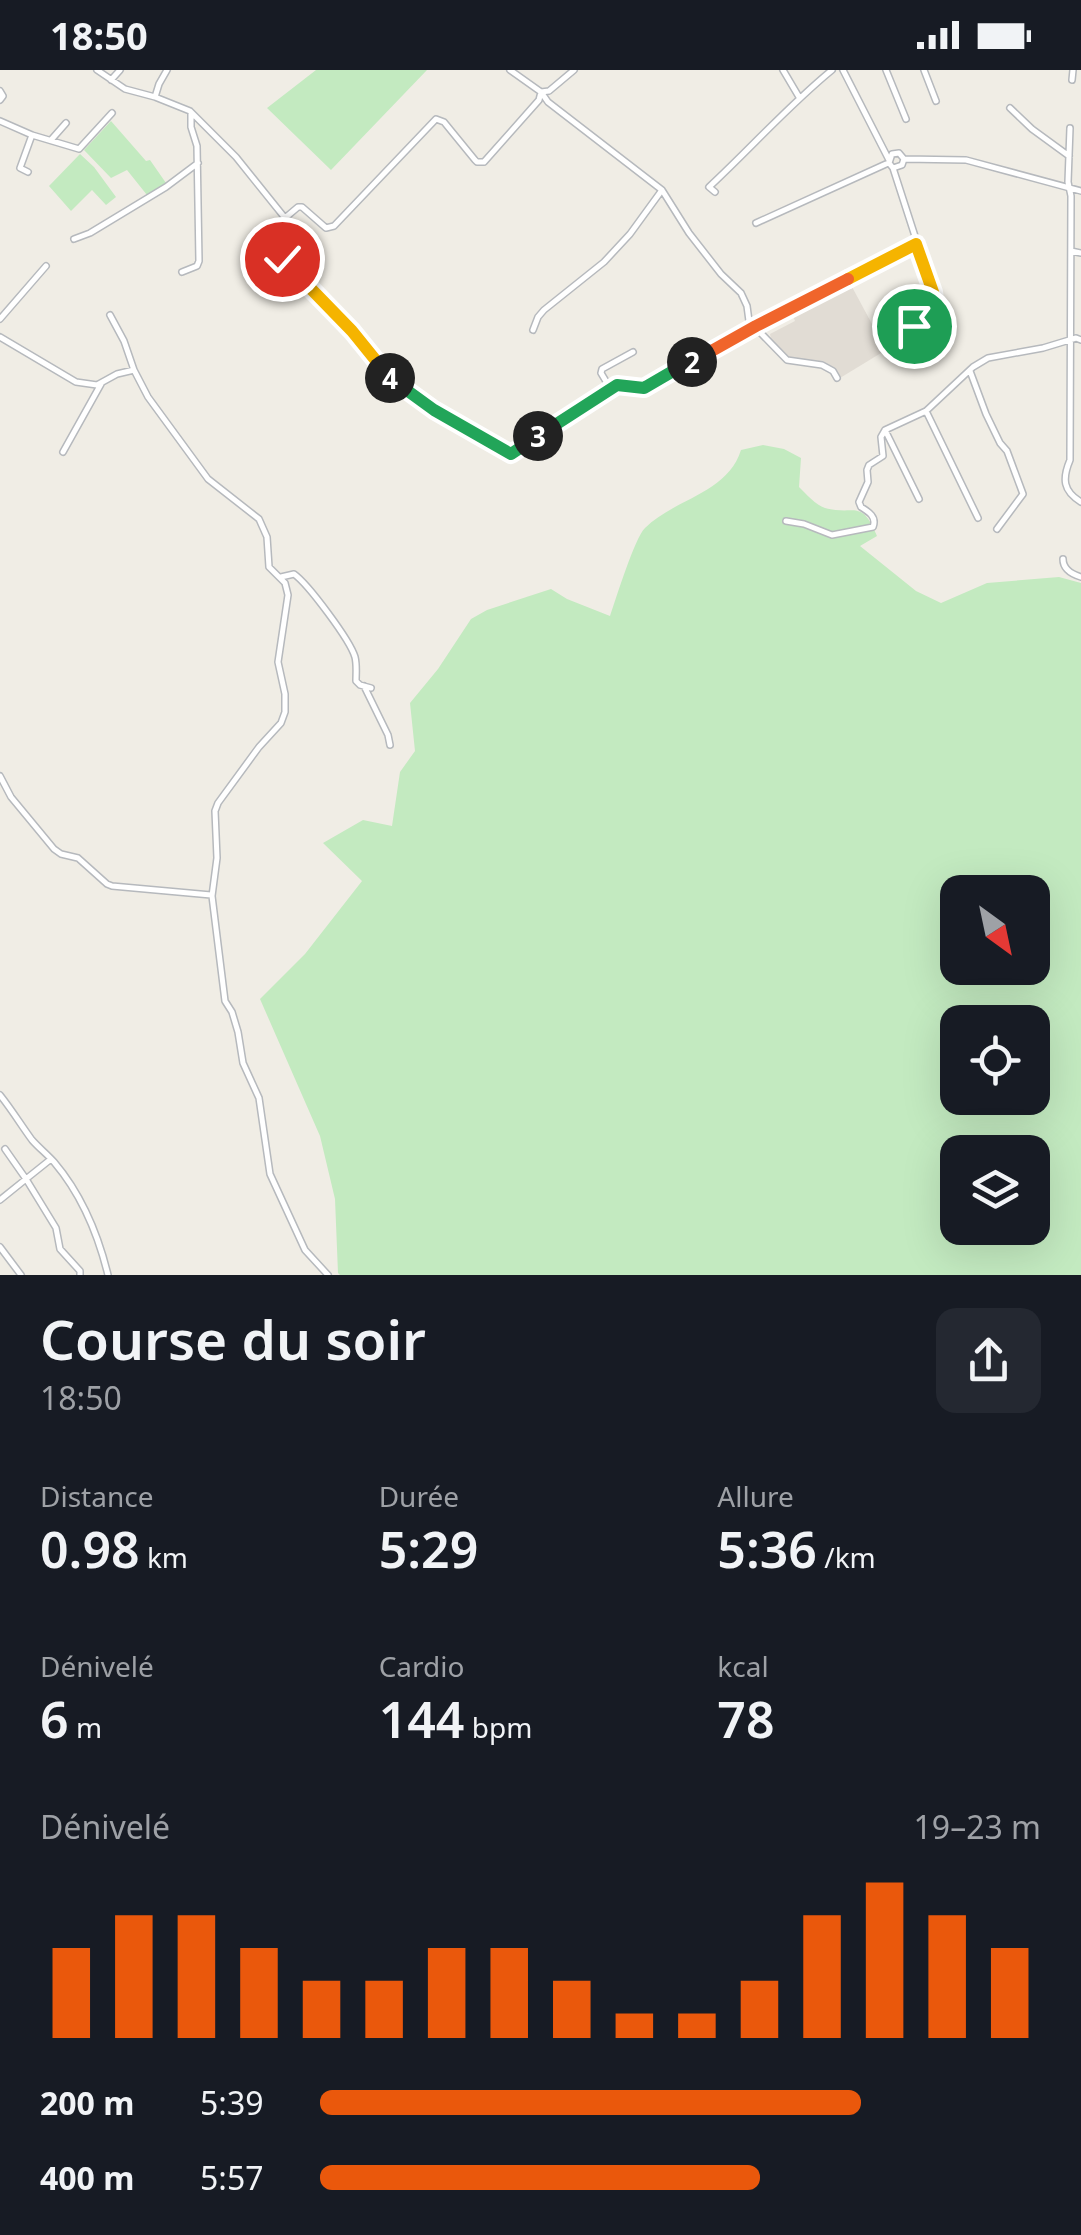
<!DOCTYPE html>
<html lang="fr">
<head>
<meta charset="utf-8">
<style>
	body { margin:0; font-family:"Noto Sans",sans-serif; background:#242831; color:#f1f3f6; height:100vh; display:flex; flex-direction:column; font-size:38px; white-space:nowrap }
	* { box-sizing:border-box; margin:0 }
	p { font-size:32px; color:#9ea1a6 }
	.icon { flex:none; width:55px; height:55px; fill:none; stroke:currentColor; stroke-width:2; stroke-linecap:round; stroke-linejoin:round }
	.map { position:relative; height:1205px; overflow:hidden }
	.details { display:flex; flex-direction:column; background:#171b24; flex:1 }
	.details>* { flex:none }
	.needle { width:65px; rotate:147deg }
	.tools { position:absolute; left:940px; top:805px; display:grid; gap:20px }
	.tools a { display:grid; place-items:center; width:110px; height:110px; border-radius:20px; background:#171b24; box-shadow:0 10px 40px #0002; font-size:50px }
	.pin { position:absolute; display:grid; place-items:center; width:85px; height:85px; color:#fff; margin:-42px; border:5px solid #fff; border-radius:50%; box-shadow:0 2px 10px #0007 }
	.km { position:absolute; width:50px; height:50px; margin:-25px; border-radius:50%; background:#222; color:#fff; font-size:28px; line-height:50px; text-align:center }
	.round { display:grid; place-items:center; flex:none; width:105px; height:105px; border-radius:20px; background:#242831 }
	.head { display:flex; align-items:center; justify-content:space-between; height:170px; padding:0 40px }
	h1 { font-size:55px; font-weight:600; line-height:75px }
	.metrics { display:grid; grid-template-columns:repeat(3,1fr); gap:15px; height:170px; padding:10px 40px }
	.metrics div { display:grid; align-content:center }
	.metrics b { font-size:50px; font-weight:600 }
	.metrics small { font-size:28px; font-weight:400 }
	.metrics p { font-size:28px }
	.chart { height:280px; padding:20px 40px }
	.chart p { display:flex; justify-content:space-between }
	.chart svg { width:100%; height:180px; margin-top:10px; stroke:#ea580c; stroke-width:6 }
	ul { padding:0 40px; list-style:none; font-size:32px }
	li { display:grid; grid-template-columns:160px 120px 1fr; align-items:center; height:75px }
	li i { height:25px; border-radius:12px; background:#ea580c }
	.status { display:flex; justify-content:space-between; align-items:center; height:70px; padding:0 50px; background:#171b24; direction:ltr }
	.status svg { height:28px; fill:currentColor }
	.map>svg:first-child { display:block }
	.education { fill:#e1dcd4 }
	.green { fill:#c3eac0; fill-rule:evenodd }
	.lines { fill:none; stroke-linecap:round; stroke-linejoin:round }
	.street-casing { stroke:#b6b9bd; stroke-width:8 }
	.street { stroke:#fff; stroke-width:5 }
	.split-1-casing { stroke:#fff; stroke-width:20 }
	.split-2-casing { stroke:#fff; stroke-width:20 }
	.split-3-casing { stroke:#fff; stroke-width:20 }
	.split-4-casing { stroke:#fff; stroke-width:20 }
	.split-5-casing { stroke:#fff; stroke-width:20 }
	.split-1 { stroke:#f5b400; stroke-width:12 }
	.split-2 { stroke:#f0652b; stroke-width:12 }
	.split-3 { stroke:#22a559; stroke-width:12 }
	.split-4 { stroke:#22a559; stroke-width:12 }
	.split-5 { stroke:#f5b400; stroke-width:12 }
</style>
</head>
<body>
<div class="status"><b>18:50</b><svg viewBox="0 0 49 12"><path d="M0 12V9h3v3zM5 12V6h3v6zM10 12V3h3v9zM15 12V0h3v12zM26 1h20v11H26zM47 4h2v5h-2z"/></svg></div>
<div class="map">
<svg width="1081" height="1205" viewBox="0 0 1081 1205">
	<rect width="100%" height="100%" fill="#f0ede5"/>
	<!-- education -->
	<path class="education" d="M851 215 886 280 840 308 834 297 816 292 789 289 771 269 770 264 795 251 793 246Z"/>
	<!-- green -->
	<path class="green" d="M316 0H427L331 100 267 38Z
		M111 51 146 91 150 90 166 113 147 125 127 100 111 108 84 80Z
		M80 84 94 97 116 127 106 135 92 120 71 141 49 116Z
		M763 375 784 379 801 388 799 417C806 424 816 435 825 438 855 446 861 428 877 466L860 476 916 521 941 533 987 513 1059 507 1081 513V1205H340L338 1203 335 1129 320 1066 260 929 305 884 362 811 323 773 363 750 392 756 400 702 415 681 410 633 438 599 471 549 487 540 551 519 567 529 610 546C616 529 635 467 645 458 674 429 728 423 741 380ZM958 822H1032V898H958ZM958 952H1032V1028H958ZM958 1082H1032V1158H958Z"/>
	<g class="lines">
		<defs>
			<path id="street" d="M97 0 125 19 155 27 190 41 236 87 285 148 279 179 282 189 352 261 373 290 400 317 434 340 511 385 617 315 643 318 649 316 679 297 687 295 756 256 916 174
				M510 0 541 22 548 32 662 120 689 163 721 204 741 223 747 236 749 251 787 290 822 295 833 301 837 308
				M783 0 799 27
				M843 0 889 90
				M886 0 906 49
				M924 0 936 31
				M111 10 120 0
				M1072 10 1073 0
				M0 21 3 26 0 30
				M541 22 549 21 574 0
				M155 27 159 14 167 0
				M1010 38 1032 59 1069 86
				M0 51 32 65
				M1070 58 1068 112 1071 126 1070 390C1062 409 1063 421 1081 432
				M51 70 66 53
				M904 89 966 90 1081 121
				M893 98 933 222 935 245 913 258 918 268
				M28 102 20 98 32 65 79 79 112 43
				M715 122 709 117C751 78 788 36 832 0
				M285 148 298 137H302L326 158 334 156 436 49 444 52 475 90 477 92H484L539 30 541 22
				M756 153 886 94 889 93 892 84 899 83 904 89 902 95 893 98 889 93
				M74 169 90 163 166 117 198 93
				M1071 181 1081 183
				M182 202 197 196 199 191 197 76 191 57V44
				M110 245 124 271 134 300
				M0 249 46 196
				M533 260 538 247 544 240 604 192 630 164 662 120
				M0 267 76 312 97 315 117 304 134 300 148 327 208 409 259 449 267 467 269 497 285 513 288 525 278 592 285 624V642L281 653 259 677 218 733 215 741 217 788 212 826 225 931 232 942 238 962 243 993 259 1028 270 1104 305 1180 328 1205
				M970 301 986 344 1000 373 1007 381 1023 424 997 459
				M610 318 601 303 602 299 633 282
				M926 341 978 448
				M885 360 919 429
				M63 382 101 314
				M786 451 804 454 832 465 873 457C877 447 869 442 861 437L859 432 868 412 867 400 869 395 883 386 881 367 885 360 926 341 973 297 988 288 1043 278 1076 268 1081 270
				M1063 489C1063 499 1071 504 1081 507
				M281 507 294 504C308 514 350 570 355 587 357 595 356 603 356 611L360 615 371 618
				M364 616 388 665 390 675
				M0 706 11 727 54 779 61 784 78 788 107 814 112 816 211 825
				M0 1025C12 1040 21 1055 32 1070 39 1078 47 1084 54 1092 82 1125 98 1164 108 1205
				M5 1079 26 1109 51 1089
				M0 1130 26 1109 56 1158 60 1179 80 1201V1205
				M0 1177 21 1205"/>
		</defs>
		<!-- street casing -->
		<use href="#street" class="street-casing"/>
		<!-- street -->
		<use href="#street" class="street"/>
	</g>
	<g class="lines">
		<defs>
			<path id="split-1" d="M848 209 916 174 933 222 936 243 914 256"/>
			<path id="split-2" d="M692 292 756 256 848 209"/>
			<path id="split-3" d="M538 366 617 315 644 318 680 297 692 292"/>
			<path id="split-4" d="M390 308 434 340 511 384 538 366"/>
			<path id="split-5" d="M282 189 352 261 390 308"/>
		</defs>
		<!-- split-1 casing -->
		<use href="#split-1" class="split-1-casing"/>
		<!-- split-2 casing -->
		<use href="#split-2" class="split-2-casing"/>
		<!-- split-3 casing -->
		<use href="#split-3" class="split-3-casing"/>
		<!-- split-4 casing -->
		<use href="#split-4" class="split-4-casing"/>
		<!-- split-5 casing -->
		<use href="#split-5" class="split-5-casing"/>
		<!-- split-1 -->
		<use href="#split-1" class="split-1"/>
		<!-- split-2 -->
		<use href="#split-2" class="split-2"/>
		<!-- split-3 -->
		<use href="#split-3" class="split-3"/>
		<!-- split-4 -->
		<use href="#split-4" class="split-4"/>
		<!-- split-5 -->
		<use href="#split-5" class="split-5"/>
	</g>
</svg>
<div class="tools">
<a><svg class="needle" viewBox="-14 -14 28 28"><path d="M0-13l5 13h-10z" fill="#e53935"/><path d="M0 13l5-13h-10z" fill="#9ea1a6"/></svg></a>
<a><svg class="icon" aria-label="locate" viewBox="0 0 24 24"><circle cx="12" cy="12" r="6"/><path d="M12 2v4M12 18v4M2 12h4M18 12h4"/></svg></a>
<a><svg class="icon" aria-label="layers" viewBox="0 0 24 24"><path d="M12 4l9 5-9 5-9-5zM3 14l9 5 9-5"/></svg></a>
</div>
<div class="pin" style="left:914px;top:256px;background:#1e9e55"><svg class="icon" aria-label="arrive" viewBox="0 0 24 24"><path d="M6 21V4h12l-3 4 3 4H6"/></svg></div>
<div class="pin" style="left:282px;top:189px;background:#d93025"><svg class="icon" aria-label="check" viewBox="0 0 24 24"><path d="M5 12l5 5 9-10"/></svg></div>
<b class="km" style="left:692px;top:292px">2</b>
<b class="km" style="left:538px;top:366px">3</b>
<b class="km" style="left:390px;top:308px">4</b>
</div>
<section class="details">
<div class="head"><div><h1>Course du soir</h1><p>18:50</p></div><a class="round"><svg class="icon" aria-label="share" viewBox="0 0 24 24"><path d="M12 15V3M7 8l5-5 5 5M5 13v7h14v-7"/></svg></a></div>
<div class="metrics">
<div><p>Distance</p><b>0.98<small> km</small></b></div>
<div><p>Durée</p><b>5:29</b></div>
<div><p>Allure</p><b>5:36<small> /km</small></b></div>
</div>
<div class="metrics">
<div><p>Dénivelé</p><b>6<small> m</small></b></div>
<div><p>Cardio</p><b>144<small> bpm</small></b></div>
<div><p>kcal</p><b>78</b></div>
</div>
<div class="chart"><p><span>Dénivelé</span>19–23 m</p>
<svg viewBox="0 0 160 44" preserveAspectRatio="none"><path d="M5 44V22M15 44V14M25 44V14M35 44V22M45 44V30M55 44V30M65 44V22M75 44V22M85 44V30M95 44V38M105 44V38M115 44V30M125 44V14M135 44V6M145 44V14M155 44V22"/></svg>
</div>
<ul>
<li><b>200 m</b>5:39<i style="width:75%"></i></li>
<li><b>400 m</b>5:57<i style="width:61%"></i></li>
</ul>
</section>
</body>
</html>
